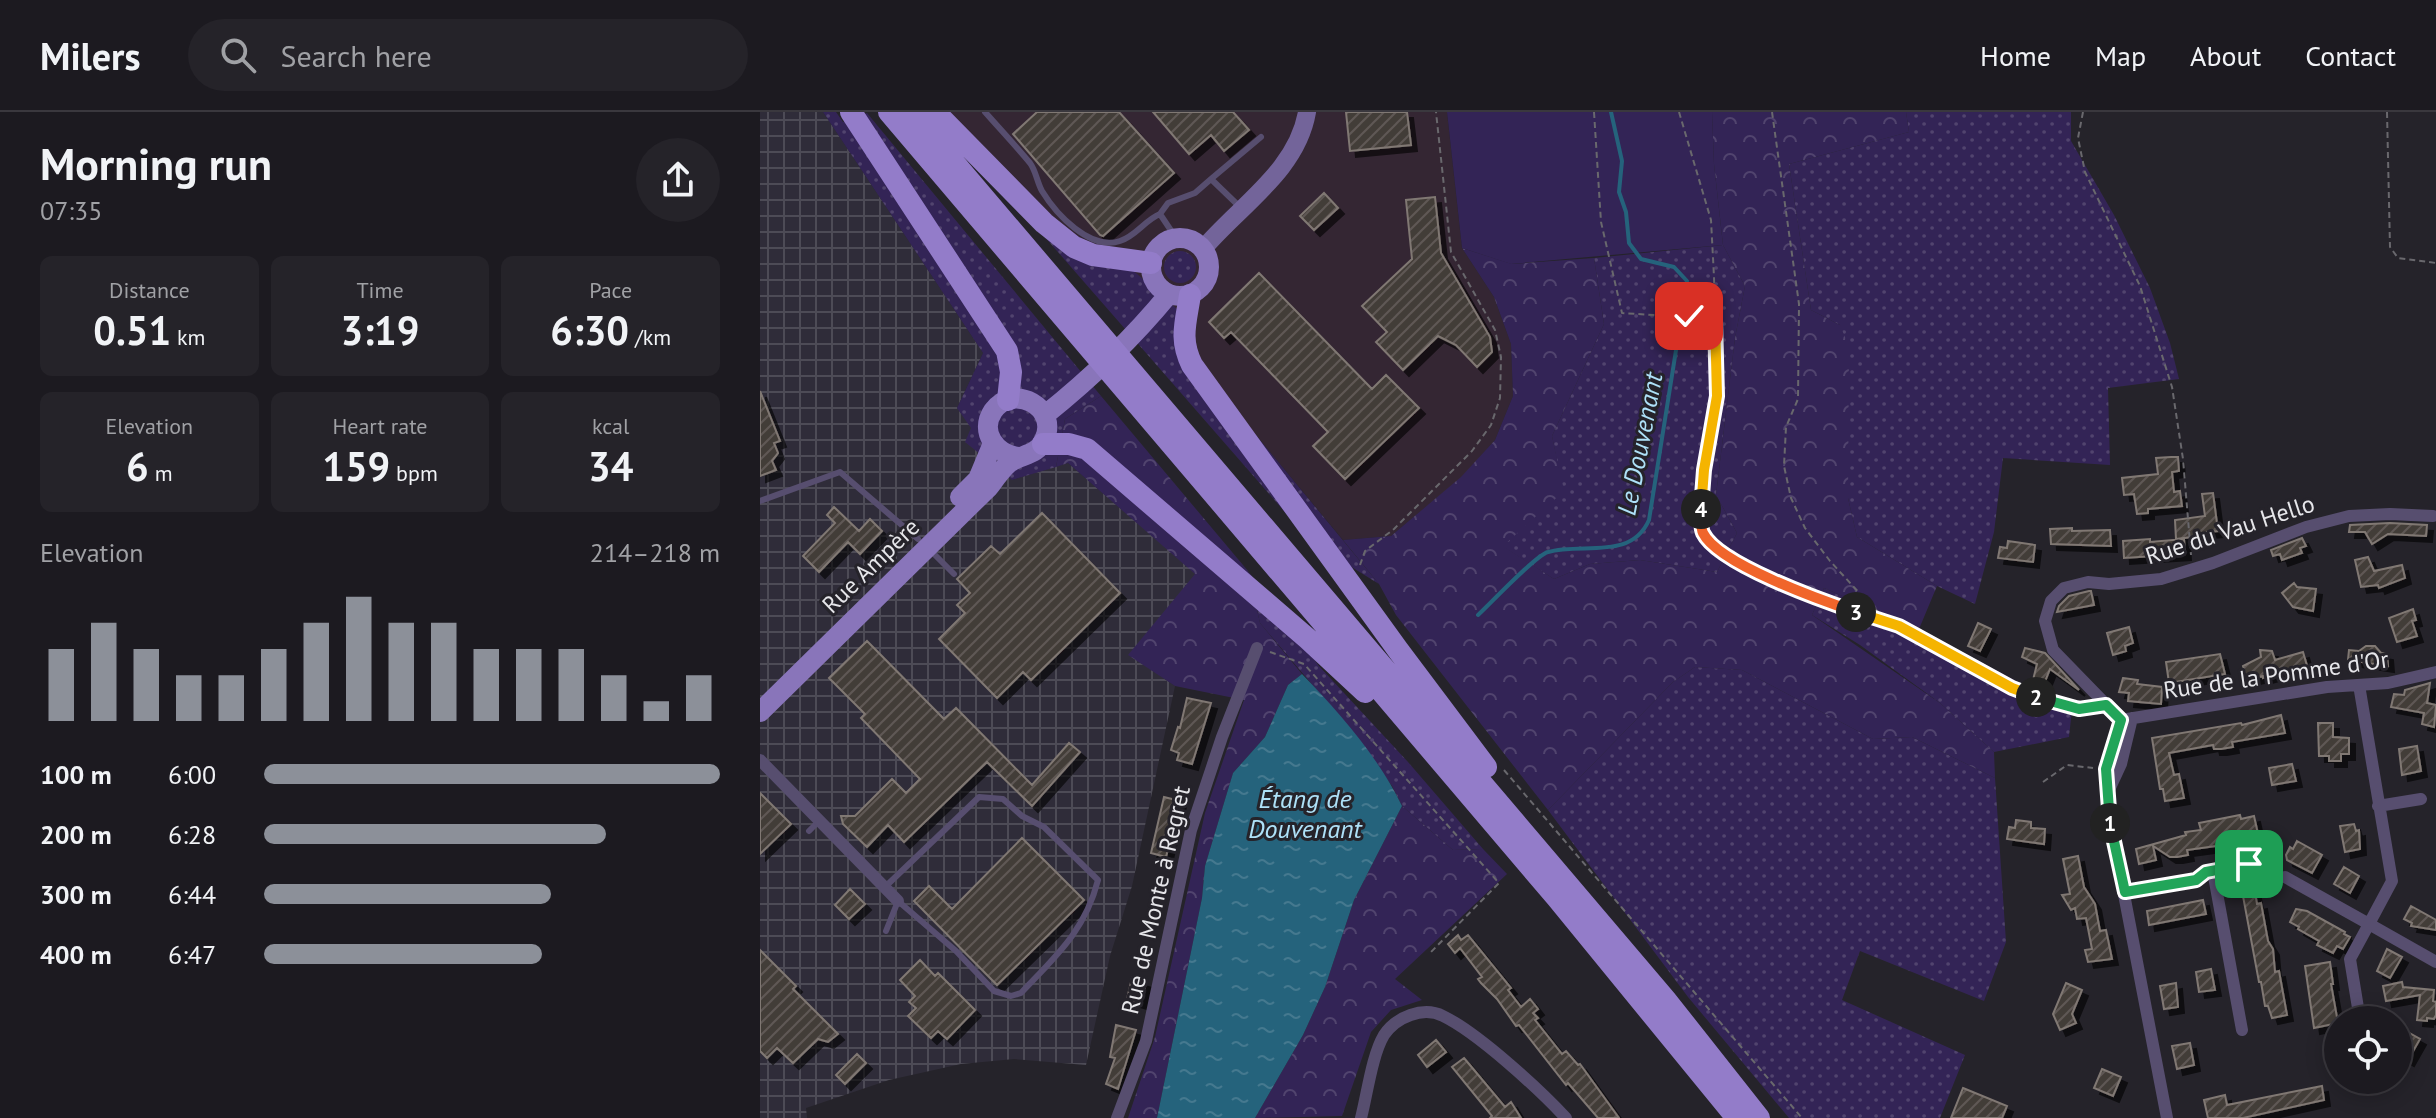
<!DOCTYPE html>
<html lang="en">
<head>
<meta charset="utf-8">
<style>
	body { margin:0; font-family:"PT Sans",sans-serif; background:#252329; color:#f1f3f6; height:100vh; display:flex; flex-direction:column; font-size:30px; white-space:nowrap }
	* { box-sizing:border-box; margin:0 }
	p { font-size:26px; color:#a0a1a5 }
	.icon { flex:none; width:44px; height:44px; fill:none; stroke:currentColor; stroke-width:2; stroke-linecap:round; stroke-linejoin:round }
	.map { position:relative; flex:1; overflow:hidden }
	.panel { display:flex; flex-direction:column; background:#1c1a20; width:760px }
	.panel>* { flex:none }
	.controls { position:absolute; left:1564px; top:894px; display:grid; gap:16px }
	.controls a { display:grid; place-items:center; width:88px; height:88px; border-radius:50%; background:#1c1a20; box-shadow:0 4px 20px #0003,0 0 0 2px #3a383e; font-size:40px }
	.pin { position:absolute; display:grid; place-items:center; width:68px; height:68px; color:#fff; margin:-34px; border-radius:16px; box-shadow:0 4px 12px #0006 }
	.km { position:absolute; width:40px; height:40px; margin:-20px; border-radius:50%; background:#222; color:#fff; font-size:22px; line-height:40px; text-align:center }
	.round { display:grid; place-items:center; flex:none; width:84px; height:84px; border-radius:42px; background:#252329 }
	.headline { display:flex; align-items:center; justify-content:space-between; height:136px; padding:0 40px }
	h1 { font-size:44px; font-weight:700; line-height:60px }
	.metrics { display:grid; grid-template-columns:repeat(3,1fr); gap:12px; height:136px; padding:8px 40px }
	.metrics div { display:grid; align-content:center; border-radius:12px; background:#252329; text-align:center }
	.metrics b { font-size:40px; font-weight:700 }
	.metrics small { font-size:22px; font-weight:400 }
	.metrics p { font-size:22px }
	.chart { height:224px; padding:16px 40px }
	.chart p { display:flex; justify-content:space-between }
	.chart svg { width:100%; height:144px; margin-top:8px; stroke:#8c9099; stroke-width:6 }
	ul { padding:0 40px; list-style:none; font-size:26px }
	li { display:grid; grid-template-columns:128px 96px 1fr; align-items:center; height:60px }
	li i { height:20px; border-radius:10px; background:#8c9099 }
	header { display:flex; align-items:center; gap:48px; box-sizing:border-box; height:112px; padding:0 40px; background:#1c1a20; border-bottom:2px solid #3a383e }
	header strong { font-size:38px }
	nav { display:flex; gap:44px; margin-inline-start:auto; font-size:28px }
	.search { width:560px; height:72px; background:#252329; display:flex; align-items:center; gap:20px; box-sizing:border-box; padding:0 28px; border-radius:44px; color:#a0a1a5; font-size:30px }
	main { display:flex; flex:1; min-height:0 }
	.map>svg:first-child { display:block }
	.commercial { fill:#342633 }
	.industrial { fill:url(#industrial-grid) }
	.grass { fill:url(#grass-dots) }
	.forest { fill:url(#forest-crowns) }
	.pitch { fill:#332456 }
	.water { fill:url(#water-ripples) }
	.lines { fill:none; stroke-linecap:round; stroke-linejoin:round }
	.stream { stroke:#25637c; stroke-width:4 }
	.building { fill:url(#building-hatch); stroke:#807873; stroke-width:2; filter:url(#shadow) }
	.path { stroke:#69686d; stroke-width:2; stroke-dasharray:6 4; stroke-linecap:butt }
	.service { stroke:#574e6f; stroke-width:6 }
	.minor { stroke:#574e6f; stroke-width:12 }
	.secondary { stroke:#73649a; stroke-width:18 }
	.primary { stroke:#8975ba; stroke-width:20 }
	.trunk { stroke:#937cc9; stroke-width:22 }
	.split-1-casing { stroke:#fff; stroke-width:16 }
	.split-2-casing { stroke:#fff; stroke-width:16 }
	.split-3-casing { stroke:#fff; stroke-width:16 }
	.split-4-casing { stroke:#fff; stroke-width:16 }
	.split-5-casing { stroke:#fff; stroke-width:16 }
	.split-1 { stroke:#22a559; stroke-width:10 }
	.split-2 { stroke:#22a559; stroke-width:10 }
	.split-3 { stroke:#f5b400; stroke-width:10 }
	.split-4 { stroke:#f0652b; stroke-width:10 }
	.split-5 { stroke:#f5b400; stroke-width:10 }
	.labels { text-anchor:middle; stroke-width:6; stroke-linejoin:round; paint-order:stroke }
	.street-label { font-size:24px; fill:#e6e6ea; stroke:#25232a }
	.water-label { font-size:26px; font-style:italic; fill:#aee1f8; stroke:#25232a }
</style>
</head>
<body>
<header>
<strong>Milers</strong>
<div class="search"><svg class="icon" aria-label="search" viewBox="0 0 24 24"><circle cx="10" cy="10" r="6"/><path d="M15 15l6 6"/></svg>Search here</div>
<nav><a>Home</a><a>Map</a><a>About</a><a>Contact</a></nav>
</header>
<main>
<section class="panel">
<div class="headline"><div><h1>Morning run</h1><p>07:35</p></div><a class="round"><svg class="icon" aria-label="share" viewBox="0 0 24 24"><path d="M12 15V3M7 8l5-5 5 5M5 13v7h14v-7"/></svg></a></div>
<div class="metrics">
<div><p>Distance</p><b>0.51<small> km</small></b></div>
<div><p>Time</p><b>3:19</b></div>
<div><p>Pace</p><b>6:30<small> /km</small></b></div>
</div>
<div class="metrics">
<div><p>Elevation</p><b>6<small> m</small></b></div>
<div><p>Heart rate</p><b>159<small> bpm</small></b></div>
<div><p>kcal</p><b>34</b></div>
</div>
<div class="chart"><p><span>Elevation</span>214–218 m</p>
<svg viewBox="0 0 160 44" preserveAspectRatio="none"><path d="M5 44V22M15 44V14M25 44V22M35 44V30M45 44V30M55 44V22M65 44V14M75 44V6M85 44V14M95 44V14M105 44V22M115 44V22M125 44V22M135 44V30M145 44V38M155 44V30"/></svg>
</div>
<ul>
<li><b>100 m</b>6:00<i style="width:100%"></i></li>
<li><b>200 m</b>6:28<i style="width:75%"></i></li>
<li><b>300 m</b>6:44<i style="width:63%"></i></li>
<li><b>400 m</b>6:47<i style="width:61%"></i></li>
</ul>
</section>
<div class="map">
<svg width="1676" height="1006" viewBox="0 0 1676 1006">
	<defs>
		<pattern id="industrial-grid" width="8" height="8" patternUnits="userSpaceOnUse" patternTransform="scale(2)"><rect width="8" height="8" fill="#2f2c39"/><path d="M0 4h8M4 0v8" fill="none" stroke="#4d4b56"/></pattern>
		<pattern id="grass-dots" width="8" height="8" patternUnits="userSpaceOnUse" patternTransform="scale(2)"><rect width="8" height="8" fill="#332456"/><path d="M2 2h.1M6 6h.1" fill="none" stroke="#51446e" stroke-width="1.8" stroke-linecap="round"/></pattern>
		<pattern id="forest-crowns" width="20" height="18" patternUnits="userSpaceOnUse" patternTransform="scale(2)"><rect width="20" height="18" fill="#332456"/><path d="M2 6a3 3 0 1 1 6 0M12 15a3 3 0 1 1 6 0" fill="none" stroke="#51446e"/></pattern>
		<pattern id="water-ripples" width="26" height="14" patternUnits="userSpaceOnUse" patternTransform="scale(2)"><rect width="26" height="14" fill="#25637c"/><path d="M2 4q2-2 4 0t4 0M15 11q2-2 4 0t4 0" fill="none" stroke="#45798f"/></pattern>
		<pattern id="building-hatch" width="6" height="6" patternUnits="userSpaceOnUse" patternTransform="scale(2)"><rect width="6" height="6" fill="#433c38"/><path d="M-1 1l2-2M0 6l6-6M5 7l2-2" fill="none" stroke="#5e5855"/></pattern>
		<filter id="shadow"><feDropShadow dx="6" dy="6" stdDeviation="0" flood-color="#0009"/></filter>
	</defs>
	<rect width="100%" height="100%" fill="#25232a"/>
	<!-- commercial -->
	<path class="commercial" d="M188 0H687L702 136 734 185 751 232 753 284 735 328 702 365 631 424 583 428 457 276 325 134 302 115Z"/>
	<!-- industrial -->
	<path class="industrial" d="M0 0H63L223 241 197 296 252 368 308 351 436 462 369 543 415 574 372 774 350 844 326 953 254 947 201 952 129 968 46 996 47 1006H0Z"/>
	<!-- grass -->
	<path class="grass" d="M63 0H76L83 10 107 1 341 284 305 307 296 355 252 368 205 330 211 316 197 296 223 241Z
		M1146 0H1311V29L1354 103 1390 176 1410 231 1419 267 1348 276 1350 353 1243 346 1234 420 1215 492 1177 474 1097 425 1088 386 1080 213 1051 198 1029 52 1149 20Z
		M249 84 368 154 417 197 416 235 457 276 619 472 551 430Z
		M963 133 985 174 975 226 956 383 977 421 957 460 880 448 830 452 794 467 742 434 803 379 792 324 844 212 834 146Z
		M404 155a16 16 0 1 1 32 0a16 16 0 1 1-32 0Z
		M488 459 559 554 648 650 723 737 693 738 642 694 632 674 593 621 500 511Z
		M1064 476 1159 517 1262 572 1313 588 1309 625 1234 640 1180 591 1100 533 1052 503Z
		M935 555 982 558 1113 627 1152 625 1235 666 1246 830 1224 889 1100 839 1082 888 1205 943 1180 1006H1029L928 885 788 698 913 570Z"/>
	<!-- forest -->
	<path class="forest" d="M952 0H1146L1149 20 1029 52 1051 198 1080 213 1089 235 1088 386 1097 425 1177 474 1159 517 1064 476 1052 503 1180 591 1234 640 1235 666 1152 625 1113 627 982 558 935 555 913 570 788 698 636 503 619 472 583 428 631 424 701 365 735 328 753 284 751 232 734 185 702 136 752 152 834 146 844 212 792 324 804 379 743 434 794 467 830 452 880 448 957 460 977 421 956 383 975 226 985 174 963 133 954 52Z
		M341 284 488 459 500 511 542 562 528 573 505 625 473 661 445 754 442 786 397 1006H368L395 925 445 701 484 588 415 574 368 543 435 462 308 351 296 355 305 307Z
		M642 694 693 738 723 737 747 762 635 867 662 888 631 898 611 920 582 1004 495 1006 543 923 565 875 594 788Z"/>
	<!-- pitch -->
	<path class="pitch" d="M687 0H952L954 52 963 133 751 152 702 136Z"/>
	<!-- water -->
	<path class="water" d="M542 562C578 599 620 647 642 694L594 788 565 875 543 923 495 1006H397L442 786 445 754 473 661 505 625 528 573Z"/>
	<g class="lines">
		<!-- stream -->
		<path class="stream" d="M718 503C731 491 776 443 788 440 822 430 871 449 889 408L927 169 914 155 881 147 869 131 866 100 859 80 862 49 851 0"/>
	</g>
	<!-- building -->
	<path class="building" d="M277 0H359L414 61 343 124 340 123 253 22Z
		M393 0H473L489 18 464 39 451 23 429 42Z
		M586 0H647L651 33 590 39Z
		M564 81 578 96 554 118 540 104Z
		M675 85 681 141 730 225 732 240 717 255 696 233 678 224 643 258 616 230 627 220 602 194 652 147 646 88Z
		M499 161 612 277 626 263 659 296 585 367 553 334 568 320 471 220 464 226 449 210Z
		M0 279 20 329 14 331 18 341 12 349 16 358 0 364Z
		M1411 345H1418L1419 359 1412 360 1414 380 1420 379 1422 394 1388 397V401L1377 402 1374 382 1364 383 1362 366 1398 362 1396 346Z
		M1453 381 1458 419 1447 420V423L1416 427 1415 408 1445 404 1442 382Z
		M74 395 99 419 110 407 122 419 100 442 88 430 59 460 43 444 75 411 67 403Z
		M282 401 360 481 271 568 263 560 237 586 179 527 205 501 197 493 210 481 197 467 231 434 240 442Z
		M1630 411 1667 413 1666 424 1628 422 1612 432 1605 420H1589L1590 413Z
		M1312 416V419L1350 418 1351 434 1291 432 1290 417Z
		M1542 426 1546 434 1540 436 1542 441 1522 448 1520 442 1513 444 1511 438Z
		M1390 427V430L1424 427 1425 442 1364 446 1363 429Z
		M1248 429 1275 433 1273 450 1238 446 1240 435 1247 436Z
		M1608 445 1614 459 1642 453 1645 466 1619 476 1618 473 1601 475 1595 448Z
		M1534 471 1537 475 1556 477 1553 499 1533 495 1522 481Z
		M1329 479H1331L1334 493 1297 500 1299 494 1309 484Z
		M1653 497 1656 508 1652 509 1657 524 1637 530 1629 506Z
		M1218 511 1231 517 1220 539 1208 534Z
		M1369 515 1373 531 1365 534 1366 539 1353 543 1347 521Z
		M107 529 184 607 196 596 272 673 309 631 320 640 272 694 227 650 144 730 128 713 107 735 83 712 81 704H95L132 667 146 681 160 667 101 606 105 602 69 566Z
		M1606 534H1615L1621 541 1627 542 1628 554 1588 548 1589 538 1599 539Z
		M1265 536 1285 541 1319 578 1290 557 1284 572 1273 568 1277 552 1262 545Z
		M1500 538 1512 539 1515 548 1543 540 1548 557 1528 562 1527 559 1503 566V564L1494 566V563L1486 566 1483 554 1501 545Z
		M1460 542 1465 562 1409 571 1406 550Z
		M1363 566 1378 568 1377 572 1402 575 1401 592 1368 589 1369 581 1359 580Z
		M1670 571 1667 591 1676 593 1674 615 1662 612 1664 601 1631 595 1634 582 1644 583 1645 578Z
		M427 586 451 591 432 652 417 648 419 641 411 638 418 615 420 616Z
		M1521 603 1525 621 1472 630 1473 635 1461 637H1454L1453 633 1409 641 1414 663 1419 662 1424 686 1405 689 1403 677H1400L1392 626 1481 611 1482 613Z
		M1558 611H1573V625L1589 626V642H1581V649H1569V644H1559Z
		M1657 634 1661 659 1642 663 1639 637Z
		M1532 652 1536 669 1512 673 1509 656Z
		M0 681 31 712 0 742Z
		M404 685 420 689 406 745 391 741Z
		M1480 703 1481 707 1494 704 1498 722 1456 734 1427 738 1428 743 1417 745H1410L1393 734 1396 748 1379 752 1376 737 1426 723 1425 720 1441 718 1439 711Z
		M1256 708 1271 710V716L1285 717 1284 732 1247 727 1249 715 1255 716Z
		M1594 712 1596 719 1599 718 1600 737 1585 740 1580 714Z
		M262 726 324 788 237 873 154 789 169 774 192 797Z
		M1537 729 1562 743 1552 761 1527 748 1526 743 1530 735 1533 737Z
		M1318 744 1324 775 1335 792 1340 819 1346 818 1352 847 1328 850 1325 838 1332 837 1326 806 1317 807 1315 796 1311 798 1302 783 1310 782 1303 747Z
		M1584 755 1599 764 1590 781 1574 772Z
		M1488 761 1492 763 1497 792 1501 791 1508 829 1513 837 1515 860 1519 859 1527 903 1512 906 1508 894H1505L1501 870H1499L1483 784H1479L1476 768 1477 763Z
		M90 777 105 792 89 807 75 793Z
		M1443 788 1446 802 1389 813 1387 799Z
		M1651 794 1676 808V818L1651 814 1652 811 1644 807Z
		M1536 797 1547 799 1585 820 1584 822 1590 825 1583 837 1577 834 1573 841 1557 833 1559 829 1538 817 1539 815 1530 810Z
		M698 823 701 828 708 823 751 876 748 878 761 895 770 887 778 897 773 901 778 906 775 908 802 942 806 939 818 953 820 952 859 1006H838L808 971 806 973 759 913 756 914 737 887 721 871 718 867 722 865 700 836 695 841 688 832Z
		M1627 837 1642 845 1630 866 1617 859Z
		M0 838 36 874 33 877 78 922 68 930 58 927 33 951 17 936 7 946 0 939Z
		M160 848 175 864 178 861 215 898 187 927 178 919 171 926 148 904 156 896 149 890 155 884 140 868Z
		M1570 850 1573 872H1571L1578 911 1554 916 1545 854Z
		M1451 857 1455 878 1439 880 1436 860Z
		M372 866 386 870 381 891 367 887Z
		M1642 870 1643 875 1674 878 1673 889 1676 890V903L1674 907 1667 906V909L1657 908 1660 883 1626 889 1623 874Z
		M1306 871 1322 878 1312 902 1316 911 1300 918 1293 902Z
		M1416 871 1418 895 1404 897 1400 874Z
		M356 913 376 918 358 977 346 972 355 946 350 945Z
		M1644 918 1660 927 1648 948 1638 942V930Z
		M676 928 686 940 667 955 658 943Z
		M1430 931 1434 953 1417 957 1412 934Z
		M97 942 106 951 85 972 76 963Z
		M704 946 745 995 751 990 761 1006H730L732 1004 692 955Z
		M1342 957 1361 965 1353 984 1334 976Z
		M1562 974 1564 988 1483 1006H1448L1444 988 1465 983 1467 993Z
		M1203 976 1247 994 1242 1006H1191Z"/>
	<g class="lines">
		<!-- path -->
		<path class="path" d="M834 0 841 110 862 201 954 207
			M919 0 951 108 954 165 957 284 944 358 942 420C979 466 1078 494 1134 512
			M1012 0 1039 192 1038 287 1026 315 1024 354 1031 386 1045 416 1070 449 1113 496 1139 514 1252 576 1319 597 1329 596
			M1323 0 1318 26 1325 60 1380 174 1412 275 1423 347 1431 443
			M1627 0 1630 135 1638 146 1676 151
			M600 453 605 439 634 417 712 339 731 313 740 286 741 245 735 218 691 140 676 0
			M510 540 544 552 739 771 671 840
			M744 658 1042 1006
			M1283 670 1307 653 1333 656"/>
		<!-- service -->
		<path class="service" d="M225 0C240 17 256 34 270 51 276 59 277 70 282 79 296 102 330 139 360 129 376 124 385 108 400 102L416 126
			M481 96 451 67 501 25
			M400 102 408 91 435 81 451 67
			M0 389 80 360 158 427
			M170 438 194 462
			M49 719 59 709
			M125 775 219 685 243 687 262 704 284 715 338 768C325 819 296 844 261 881L251 884 234 879 196 839 138 789 126 819"/>
		<!-- minor -->
		<path class="minor" d="M1599 573 1632 769 1609 812 1676 850
			M1361 608 1293 538 1285 509 1291 489 1304 476 1328 470 1349 472 1401 467 1453 451 1546 415 1589 404 1630 402 1673 404
			M1361 608 1346 657 1348 699 1407 1006
			M1361 608 1567 575 1628 571 1676 560
			M0 648 138 789
			M1348 680 1361 652 1372 606
			M1618 694 1661 687
			M1453 759 1482 918
			M1525 765 1609 812 1590 847 1600 908
			M1365 780 1436 768 1446 760 1489 752 1504 758
			M357 1006 386 929 431 718 462 625 497 536
			M601 1006C607 983 612 943 624 923 636 905 663 894 683 904 718 921 779 977 806 1006"/>
		<!-- secondary -->
		<path class="secondary" d="M443 137C479 94 537 59 547 0"/>
		<!-- primary -->
		<path class="primary" d="M391 155a29 29 0 1 1 58 0a29 29 0 1 1-58 0Z
			M285 303C330 267 372 227 409 182
			M200 385 218 367 233 331
			M0 600 229 375C235 367 241 358 249 351 261 342 277 344 284 328 300 296 253 270 233 299 219 320 236 342 258 345"/>
		<!-- trunk -->
		<path class="trunk" d="M91 0 247 239 251 260 248 288
			M129 0 797 786 977 1006
			M151 0 905 887 999 1006
			M175 0 284 111 314 135 333 143 391 151
			M430 183C426 210 419 227 432 253L638 538 726 655
			M283 332H309L327 337 548 527 605 580"/>
	</g>
	<g class="lines">
		<defs>
			<path id="split-1" d="M1350 711 1365 780 1436 768 1446 760 1489 752"/>
			<path id="split-2" d="M1276 585 1319 597 1346 593 1361 608 1346 657 1350 711"/>
			<path id="split-3" d="M1096 500 1139 514 1252 576 1276 585"/>
			<path id="split-4" d="M941 397C942 404 940 415 943 421 958 452 1063 489 1096 500"/>
			<path id="split-5" d="M929 204 955 208 957 284 944 358 941 397"/>
		</defs>
		<!-- split-1 casing -->
		<use href="#split-1" class="split-1-casing"/>
		<!-- split-2 casing -->
		<use href="#split-2" class="split-2-casing"/>
		<!-- split-3 casing -->
		<use href="#split-3" class="split-3-casing"/>
		<!-- split-4 casing -->
		<use href="#split-4" class="split-4-casing"/>
		<!-- split-5 casing -->
		<use href="#split-5" class="split-5-casing"/>
		<!-- split-1 -->
		<use href="#split-1" class="split-1"/>
		<!-- split-2 -->
		<use href="#split-2" class="split-2"/>
		<!-- split-3 -->
		<use href="#split-3" class="split-3"/>
		<!-- split-4 -->
		<use href="#split-4" class="split-4"/>
		<!-- split-5 -->
		<use href="#split-5" class="split-5"/>
	</g>
	<g class="labels">
		<!-- street labels -->
		<g class="street-label">
			<text transform="translate(1470 418) rotate(-18)" y="8">Rue du Vau Hello</text>
			<text transform="translate(111 454) rotate(-44)" y="8">Rue Ampère</text>
			<text transform="translate(1516 563) rotate(-8)" y="8">Rue de la Pomme d'Or</text>
			<text transform="translate(396 788) rotate(-77)" y="8">Rue de Monte à Regret</text>
		</g>
		<!-- water labels -->
		<g class="water-label">
			<text transform="translate(880 332) rotate(-79)" y="9">Le Douvenant</text>
			<text x="545" y="696">Étang de<tspan x="545" dy="30">Douvenant</tspan></text>
		</g>
	</g>
</svg>
<div class="controls">
<a><svg class="icon" aria-label="locate" viewBox="0 0 24 24"><circle cx="12" cy="12" r="6"/><path d="M12 2v4M12 18v4M2 12h4M18 12h4"/></svg></a>
</div>
<div class="pin" style="left:1489px;top:752px;background:#1e9e55"><svg class="icon" aria-label="arrive" viewBox="0 0 24 24"><path d="M6 21V4h12l-3 4 3 4H6"/></svg></div>
<div class="pin" style="left:929px;top:204px;background:#d93025"><svg class="icon" aria-label="check" viewBox="0 0 24 24"><path d="M5 12l5 5 9-10"/></svg></div>
<b class="km" style="left:1350px;top:711px">1</b>
<b class="km" style="left:1276px;top:585px">2</b>
<b class="km" style="left:1096px;top:500px">3</b>
<b class="km" style="left:941px;top:397px">4</b>
</div>
</main>
</body>
</html>
